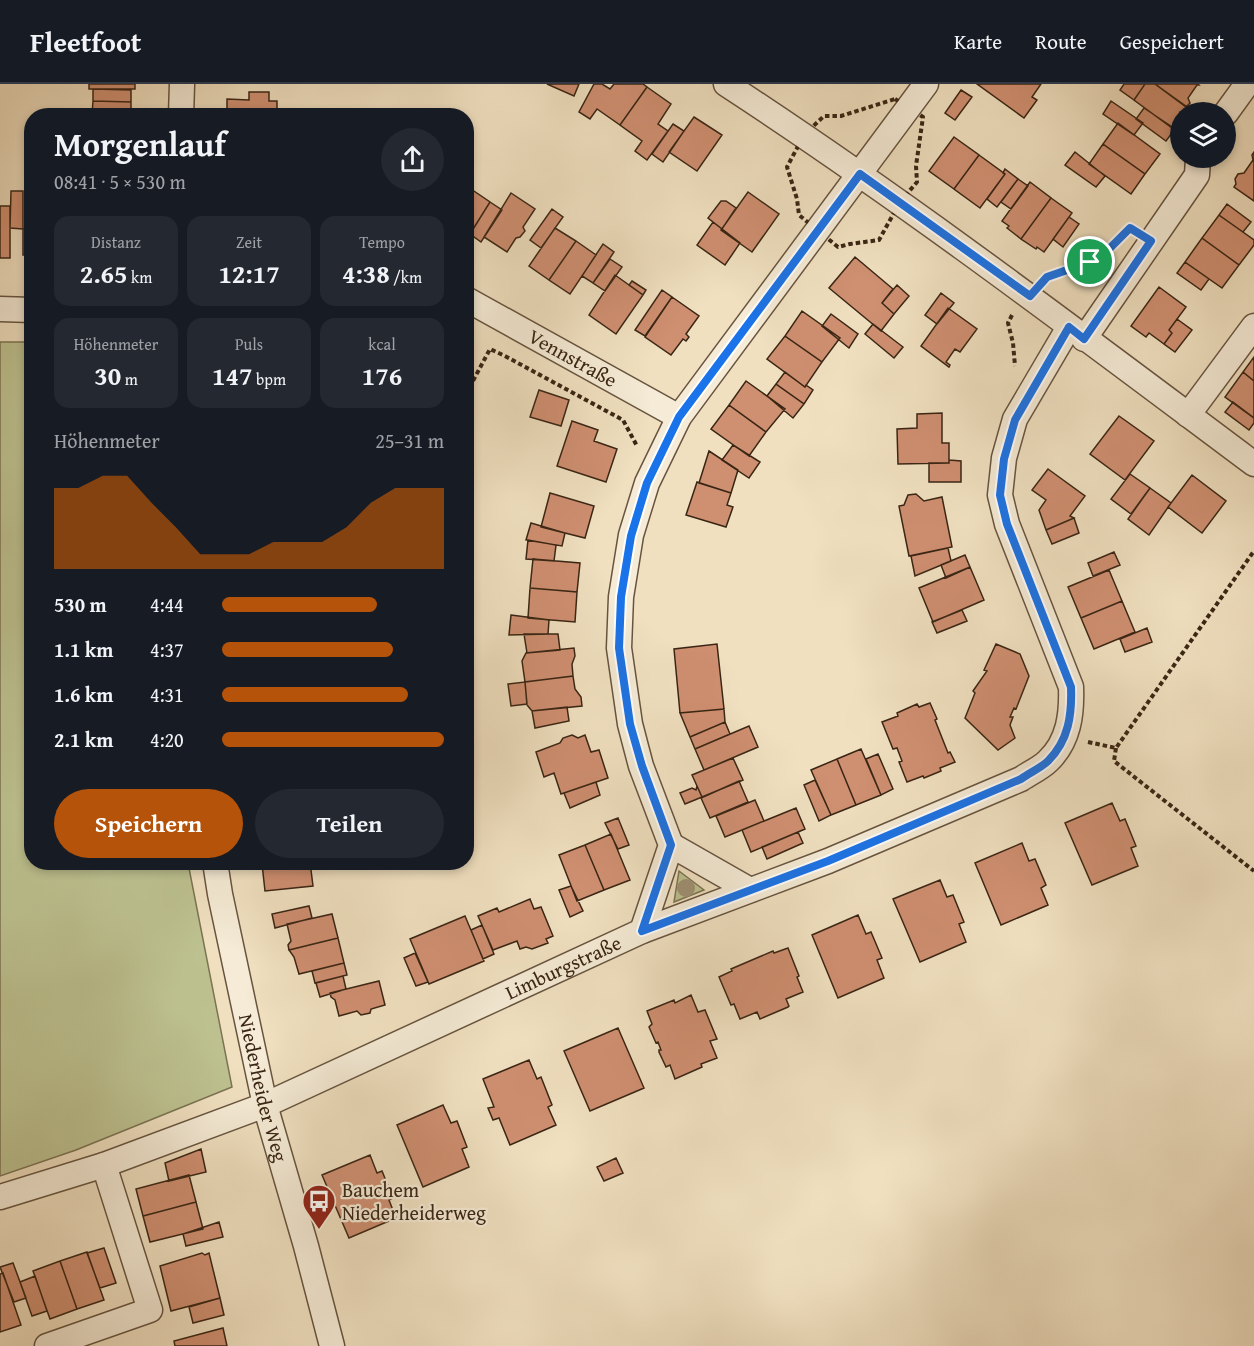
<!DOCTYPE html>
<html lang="de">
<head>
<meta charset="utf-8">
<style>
	body { margin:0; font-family:"Gentium Book Plus",serif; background:#242831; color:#f1f3f6; height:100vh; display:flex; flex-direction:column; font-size:22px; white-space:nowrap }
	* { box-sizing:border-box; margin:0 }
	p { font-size:20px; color:#9ea1a6 }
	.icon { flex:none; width:33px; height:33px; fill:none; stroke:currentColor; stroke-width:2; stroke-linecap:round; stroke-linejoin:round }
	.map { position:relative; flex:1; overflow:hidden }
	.sheet { position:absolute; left:24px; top:24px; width:450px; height:762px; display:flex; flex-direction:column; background:#171b24; border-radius:24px; box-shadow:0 3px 9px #0003 }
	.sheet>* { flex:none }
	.buttons { position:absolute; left:1170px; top:18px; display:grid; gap:12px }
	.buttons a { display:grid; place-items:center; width:66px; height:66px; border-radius:50%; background:#171b24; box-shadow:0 3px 9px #0003; font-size:30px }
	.pin { position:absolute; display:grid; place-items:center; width:51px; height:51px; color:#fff; margin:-26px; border:3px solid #fff; border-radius:50%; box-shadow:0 2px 6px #0007 }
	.round { display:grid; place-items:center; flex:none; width:63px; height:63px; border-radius:32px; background:#242831 }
	.summary { display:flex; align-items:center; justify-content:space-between; height:102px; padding:0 30px }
	h1 { font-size:33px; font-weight:700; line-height:45px }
	.metrics { display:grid; grid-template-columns:repeat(3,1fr); gap:9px; height:102px; padding:6px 30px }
	.metrics div { display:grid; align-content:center; border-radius:15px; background:#242831; text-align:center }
	.metrics b { font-size:26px; font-weight:700 }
	.metrics small { font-size:16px; font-weight:400 }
	.metrics p { font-size:16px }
	.chart { height:168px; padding:12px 30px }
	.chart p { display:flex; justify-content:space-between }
	.chart svg { width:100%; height:108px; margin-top:6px; fill:#b45309; opacity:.7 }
	.button { display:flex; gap:12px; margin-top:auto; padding:12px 30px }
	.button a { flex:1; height:69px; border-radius:36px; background:#b45309; color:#fff; font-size:24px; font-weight:700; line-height:69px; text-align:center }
	.button a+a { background:#242831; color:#f1f3f6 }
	ul { padding:0 30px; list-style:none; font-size:20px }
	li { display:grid; grid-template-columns:96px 72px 1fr; align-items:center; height:45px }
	li i { height:15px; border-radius:8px; background:#b45309 }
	header { display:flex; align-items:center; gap:36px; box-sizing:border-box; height:84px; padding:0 30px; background:#171b24; border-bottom:2px solid #363941 }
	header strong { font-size:28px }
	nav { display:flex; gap:33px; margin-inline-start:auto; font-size:21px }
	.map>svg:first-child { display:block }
	.green { fill:#bdc190; stroke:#7b7352; stroke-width:1.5 }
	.building { fill:#cf8f71; stroke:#392514; stroke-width:1.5 }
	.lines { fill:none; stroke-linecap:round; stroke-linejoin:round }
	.minor-casing { stroke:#67543f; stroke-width:27 }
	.path { stroke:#392514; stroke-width:4; stroke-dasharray:4.5 3; stroke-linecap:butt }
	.minor { stroke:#f5ebd6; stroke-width:24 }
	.tree { fill:#9e8f72 }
	.route-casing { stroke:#fff; stroke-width:12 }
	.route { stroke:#1a73e8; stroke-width:8 }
	.labels { text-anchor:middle; stroke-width:4.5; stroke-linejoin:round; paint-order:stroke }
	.street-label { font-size:20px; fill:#392514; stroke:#f5ebd6 }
	.poi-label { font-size:20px; fill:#392514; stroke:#f5ebd6; text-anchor:start }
</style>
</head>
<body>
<header>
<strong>Fleetfoot</strong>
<nav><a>Karte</a><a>Route</a><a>Gespeichert</a></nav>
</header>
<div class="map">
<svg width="1254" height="1262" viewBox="0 0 1254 1262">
	<rect width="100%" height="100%" fill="#f0e0c0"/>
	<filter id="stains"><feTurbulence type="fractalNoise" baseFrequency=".00333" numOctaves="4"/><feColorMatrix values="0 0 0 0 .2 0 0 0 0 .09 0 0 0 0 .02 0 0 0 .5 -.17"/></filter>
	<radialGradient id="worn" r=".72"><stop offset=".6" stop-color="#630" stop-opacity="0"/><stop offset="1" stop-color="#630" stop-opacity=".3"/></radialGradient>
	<!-- green -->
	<path class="green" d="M0 258H31L32 778 188 779 232 1003 76 1066 0 1092Z
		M679 787 704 806 674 818Z"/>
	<!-- building -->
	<path class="building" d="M89 0H135V5H89Z
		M547 0H579L574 12Z
		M594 0H602L610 5 614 0H643L647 3 620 41 597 25 590 35 579 28Z
		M977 0H1041L1032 13 1037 16 1024 34Z
		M1124 0H1145L1134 16 1120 6Z
		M1145 0H1155L1190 25 1187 28H1180V33L1172 44 1134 16Z
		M1155 0H1198L1199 1H1197L1188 14 1190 19 1186 23Z
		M647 3 671 20 658 40 668 47 647 76 635 67 642 57 620 41Z
		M93 5 131 6V18L93 17Z
		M961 6 972 13 955 36 945 29Z
		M249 8H269V17H277V32H227V15L249 16Z
		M93 17 131 18V31L92 30Z
		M1111 17 1143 39 1134 51 1103 30Z
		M1144 24 1175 45 1166 57 1136 35Z
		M694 33 722 51 697 87 669 68Z
		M1118 39 1160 70 1145 90 1103 60Z
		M673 40 684 47 663 78 652 70Z
		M954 53 979 71 954 105 929 87Z
		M1103 60 1145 90 1131 110 1089 80Z
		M1075 68 1105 92 1096 103 1065 81Z
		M1254 68V117L1234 103 1236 100 1235 95 1238 90 1244 89 1253 76 1252 71Z
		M979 71 1005 90 980 124 954 105Z
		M1005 85 1018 95 997 123 987 115 1005 90 1003 89Z
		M1018 95 1028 102 1011 125 1001 118Z
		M1030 98 1051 114 1021 155 1007 144 1009 142 1002 137Z
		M468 103 490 118 470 150 466 148Z
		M11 107H23V145L10 144Z
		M748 108 779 130 752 168 721 146Z
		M511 109 535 125 523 143 525 147 520 153 516 154 507 168 484 153Z
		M1051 114 1072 129 1044 168 1037 163 1036 165 1021 155Z
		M721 117H726L736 124 722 145 708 134Z
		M490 118 502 126 481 158 470 150Z
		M1227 120 1251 138 1243 148 1219 131Z
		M0 122H10V174H0Z
		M552 125 563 133 541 164 530 156Z
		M1219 131 1254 156V161L1239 181 1202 154Z
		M1069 133 1079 140 1063 163 1053 155Z
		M713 138 740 159 725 181 697 161Z
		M555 144 576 157 549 196 529 182Z
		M23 145H32V171H23Z
		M1202 154 1239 181 1222 204 1185 178Z
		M576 157 596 171 570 210 549 196Z
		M603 160 614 168 593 199 582 192Z
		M855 173 893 205 882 219 894 230 881 247 829 204Z
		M610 175 622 183 605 207 593 199Z
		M1185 178 1209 195 1201 206 1177 189Z
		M615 191 643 211 616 250 589 231Z
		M632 197 646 206 643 211 629 201Z
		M897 201 909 212 894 230 882 219Z
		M1159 203 1186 223 1169 246 1172 249 1164 260 1149 249 1146 253 1131 242Z
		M662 206 672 213 645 252 635 246Z
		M941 209 954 219 937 240 925 231Z
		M672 213 699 232 686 250 689 253 686 257 683 255 671 271 645 253Z
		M948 224 977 245 960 268 955 265 946 278 950 281 949 283 921 262Z
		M802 227 840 254 822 278 785 252Z
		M831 230 858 250 849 264 822 242Z
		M1177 235 1192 246 1175 268 1164 260 1172 249 1169 246Z
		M873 240 903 263 894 274 865 250Z
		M785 252 822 278 805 303 767 275Z
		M1254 273V297L1243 288Z
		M785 288 805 303 806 301 813 306 804 320 776 300Z
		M1243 288 1254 297V334L1225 313Z
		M746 297 785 325 766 348 729 321Z
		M776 300 804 320 793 334 767 312Z
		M539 306 569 316 561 342 530 333Z
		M1233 318 1254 334V339L1249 346 1225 328Z
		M729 321 766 348 749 372 711 345Z
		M942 329V359H949V379L898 380 897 345 917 344V330Z
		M1119 332 1154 357 1125 396 1090 370Z
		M572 337 598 346 594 357 617 365 606 398 557 382Z
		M733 361 760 378 749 394 722 376Z
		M709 367 738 386 731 409 699 399Z
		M949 376 961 377V398H929V379H949Z
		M1048 385 1085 412 1070 432 1074 434 1046 446 1039 426 1046 416 1032 406Z
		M1130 390 1150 404 1131 430 1111 415Z
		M1192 391 1226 417 1202 449 1168 423Z
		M697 398 731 409 727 421 733 423 726 443 686 431Z
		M1150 404 1171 419 1149 451 1128 435Z
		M550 409 594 422 585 454 541 443Z
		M916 410 924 417 942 413 952 463 909 472 899 422 904 421 908 411Z
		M1074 434 1079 449 1052 460 1046 446Z
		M531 439 565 449 562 462 526 456Z
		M528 456 556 461 554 477 526 475Z
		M948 464 951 477 915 492 911 472Z
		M1114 468 1120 481 1093 492 1088 479Z
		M965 471 970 483 946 494 941 481Z
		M533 475 580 479 577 508 530 504Z
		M970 483 984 516 933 538 919 504Z
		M1109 486 1122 517 1081 534 1068 503Z
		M530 504 577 508 575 538 528 534Z
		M1122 517 1135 548 1094 565 1081 534Z
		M962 526 967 537 937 549 932 538Z
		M511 531 549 536 548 550 509 551Z
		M1147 544 1152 558 1125 568 1120 555Z
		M524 550H558L560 566 527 569Z
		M717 560 724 625 680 629 674 565Z
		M996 560 1020 570 1029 592 1016 625 1014 624 1010 633H1013L1010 641 1015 654 998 666 965 634 975 609 973 607 987 587 984 586Z
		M574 564 575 572 572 580 573 592 525 598 522 577 526 569Z
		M573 592 575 605 581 613 582 622 532 627 527 621 525 598Z
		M525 598 527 620 511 622 508 600Z
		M930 619 937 635 935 636 948 669 950 668 955 678 940 684 941 687 924 694 923 692 907 698 899 678 902 677 897 664 893 665 882 638 898 632 897 629 917 620 919 623Z
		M567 623 569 637 535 644 532 627Z
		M724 625 725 638 690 653 680 629Z
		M725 638 730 650 695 665 690 653Z
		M749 642 758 663 704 686 695 665Z
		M572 651 578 654 585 651 591 668 599 666 608 694 561 710 554 689 544 693 536 668 560 659 563 654Z
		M861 665 881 711 856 721 837 675Z
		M878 670 893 705 881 711 866 675Z
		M733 674 743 696 702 713 692 691Z
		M837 675 856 721 831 731 811 686Z
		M815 696 831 731 819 737 804 701Z
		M739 697 748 718 710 734 701 714Z
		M596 698 600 711 570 724 564 709Z
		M697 702 702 713 685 720 680 709 692 704 696 706Z
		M755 716 764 737 725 753 716 732Z
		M1112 719 1120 737 1125 735 1136 762 1131 764 1138 782 1092 801 1065 739Z
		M796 724 805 745 751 768 742 746Z
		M618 734 629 761 618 765 605 739Z
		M798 748 803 759 767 775 762 763Z
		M611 750 630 796 604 806 585 761Z
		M1022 759 1029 777 1035 775 1046 801 1041 804 1048 821 1001 841 975 779Z
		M585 761 604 806 577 817 559 771Z
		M277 778H310L313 802 265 807 262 780Z
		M940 796 947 813 953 811 964 838 959 840 966 858 920 878 893 815Z
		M571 802 583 827 570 833 559 806Z
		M530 815 534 825 541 823 553 852 546 855 548 859 532 865 526 863 520 865 517 857 493 866 478 832 497 824 499 828Z
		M309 822 312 834 275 844 272 830Z
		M332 830 338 854 289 866 288 861 291 857 287 840Z
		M858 831 866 850 871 848 882 874 877 876 884 894 838 914 812 851Z
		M465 832 484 877 429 900 410 855Z
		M482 841 494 870 483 875 471 846Z
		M338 854 344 879 299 890 294 873 289 866Z
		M788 864 799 892 797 893 803 908 786 915 789 922 788 923 760 935 757 928 740 935 734 920 731 921 719 893 732 887 731 885 773 867 774 869Z
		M415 869 428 898 416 902 404 874Z
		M344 879 347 891 315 899 312 887Z
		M343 892 346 905 320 913 316 899Z
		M379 897 385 921 371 925 370 929 361 931 357 927 339 932 335 916 331 913 330 909Z
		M691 911 698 928 705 926 717 955 710 957 717 974 701 980 702 983 675 995 670 981 666 983 659 968V966H661L658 958 656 959 649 943 652 940 647 927 674 916 675 919Z
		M618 944 644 1004 590 1027 564 967Z
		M529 976 537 995 541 993 552 1021 548 1023 556 1041 510 1061 499 1034 493 1036 488 1024 494 1023 483 995Z
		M443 1021 451 1039 457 1037 467 1063 462 1065 469 1083 423 1103 397 1041Z
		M201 1065 206 1088 169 1097 165 1079Z
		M370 1071 377 1089 382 1087 393 1114 389 1116 396 1134 349 1154 322 1091Z
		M616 1074 623 1089 604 1097 597 1083Z
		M189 1091 196 1118 143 1132 136 1105Z
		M196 1118 203 1145 150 1158 143 1132Z
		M219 1138 223 1153 186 1162 183 1150Z
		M104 1164 116 1199 100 1204 87 1169Z
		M87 1168 104 1216 77 1225 60 1177Z
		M202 1169 205 1171 209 1169 220 1214 171 1227 160 1182Z
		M60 1177 77 1225 50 1235 33 1187Z
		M13 1179 26 1214 14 1218 0 1183Z
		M3 1189 21 1241 0 1248V1190Z
		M35 1192 47 1227 32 1232 20 1198Z
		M220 1214 224 1231 193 1239 189 1223Z
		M223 1244 227 1262H175L174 1257Z"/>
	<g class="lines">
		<defs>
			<g id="minor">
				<path d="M726 0C908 119 1080 250 1254 380"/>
				<path d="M1226 29 1247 0"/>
				<path d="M181 32 182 0"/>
				<path id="s1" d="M466 215 679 333"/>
				<path d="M0 225 32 226"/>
				<path d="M1084 255 1197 91 1198 74"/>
				<path d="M1188 331 1254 242"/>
				<path d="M671 761 750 806"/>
				<path id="s2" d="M215 778 220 810 265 1021 306 1162 332 1262"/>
				<path d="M642 847 671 761 641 682 636 663 630 640 619 564 621 513 631 451 647 399 679 333 926 0"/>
				<path id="s3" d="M0 1113 104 1081 265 1021 642 847 828 777 1021 695C1030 689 1041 684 1048 677 1069 657 1072 630 1071 603L1007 440 1000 411 1004 374 1015 335 1069 243"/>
				<path d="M47 1262 150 1226 104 1081"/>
			</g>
		</defs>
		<!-- minor casing -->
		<use href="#minor" class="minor-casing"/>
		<!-- path -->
		<path class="path" d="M895 15 923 33 916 82 917 98 900 118 879 156 850 160 838 163 799 131 797 115 787 83 804 51 824 32H841Z
			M1046 194 1090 178 1118 156
			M1012 231 1008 239 1013 259 1015 282
			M505 272 623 336 637 362
			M466 310 490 265 505 272
			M1088 658 1116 664 1254 467
			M1116 664 1114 677 1254 787"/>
		<!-- minor -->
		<use href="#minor" class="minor"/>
	</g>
	<!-- trees -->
	<circle class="tree" cx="686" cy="804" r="9"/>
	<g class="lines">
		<defs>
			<path id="route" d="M860 90 1030 212 1047 193 1090 178 1109 165 1130 144 1151 157 1084 255 1069 243 1015 336 1004 375 1000 411 1007 440 1071 603C1072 630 1069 656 1048 677 1041 684 1029 689 1021 695L828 777 642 847 671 761 642 682 630 640 619 564 621 513 631 452 647 399 679 333Z"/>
		</defs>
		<!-- route casing -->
		<use href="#route" class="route-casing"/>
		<!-- route -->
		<use href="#route" class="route"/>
	</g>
	<!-- icons -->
	<defs>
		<symbol id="bus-pin" viewBox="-11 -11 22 30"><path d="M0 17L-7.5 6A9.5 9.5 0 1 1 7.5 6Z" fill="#8f2418" stroke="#f5ebd6"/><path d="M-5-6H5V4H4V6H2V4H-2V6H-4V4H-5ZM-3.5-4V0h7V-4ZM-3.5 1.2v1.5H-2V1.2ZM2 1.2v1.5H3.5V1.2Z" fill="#fff"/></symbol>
	</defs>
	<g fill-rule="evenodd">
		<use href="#bus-pin" x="300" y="1098" width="38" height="52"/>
	</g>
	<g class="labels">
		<!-- street labels -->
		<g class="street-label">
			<text dy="7" stroke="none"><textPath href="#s1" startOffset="122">Vennstraße</textPath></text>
			<text dy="7" stroke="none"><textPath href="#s3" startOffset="609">Limburgstraße</textPath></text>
			<text dy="7" stroke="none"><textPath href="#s2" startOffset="231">Niederheider Weg</textPath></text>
		</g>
		<!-- poi labels -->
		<g class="poi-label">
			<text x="342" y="1113">Bauchem<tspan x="342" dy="23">Niederheiderweg</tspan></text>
		</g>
	</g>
	<rect width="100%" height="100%" filter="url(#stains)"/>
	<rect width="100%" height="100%" fill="url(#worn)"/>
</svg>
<div class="buttons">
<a><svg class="icon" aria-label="layers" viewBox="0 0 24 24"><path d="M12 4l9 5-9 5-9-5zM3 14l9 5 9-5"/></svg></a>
</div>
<div class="pin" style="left:1090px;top:178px;background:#1e9e55"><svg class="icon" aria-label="arrive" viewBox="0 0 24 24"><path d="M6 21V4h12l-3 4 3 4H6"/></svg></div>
<section class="sheet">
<div class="summary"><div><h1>Morgenlauf</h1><p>08:41 · 5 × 530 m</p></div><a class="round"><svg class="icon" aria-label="share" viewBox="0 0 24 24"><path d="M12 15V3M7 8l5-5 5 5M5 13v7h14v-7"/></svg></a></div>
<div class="metrics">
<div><p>Distanz</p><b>2.65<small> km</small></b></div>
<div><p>Zeit</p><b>12:17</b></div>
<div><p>Tempo</p><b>4:38<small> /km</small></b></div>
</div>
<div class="metrics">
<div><p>Höhenmeter</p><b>30<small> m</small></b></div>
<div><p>Puls</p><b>147<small> bpm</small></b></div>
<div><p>kcal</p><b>176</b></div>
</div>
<div class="chart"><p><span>Höhenmeter</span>25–31 m</p>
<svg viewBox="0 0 160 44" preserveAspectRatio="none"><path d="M0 44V11L10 11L20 6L30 6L40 17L50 27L60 38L70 38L80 38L90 33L100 33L110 33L120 27L130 17L140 11L150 11L160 11V44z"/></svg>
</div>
<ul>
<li><b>530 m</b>4:44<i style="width:70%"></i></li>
<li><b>1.1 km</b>4:37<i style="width:77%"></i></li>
<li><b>1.6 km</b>4:31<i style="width:84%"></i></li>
<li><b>2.1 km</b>4:20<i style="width:100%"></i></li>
</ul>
<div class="button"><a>Speichern</a><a>Teilen</a></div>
</section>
</div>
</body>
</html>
